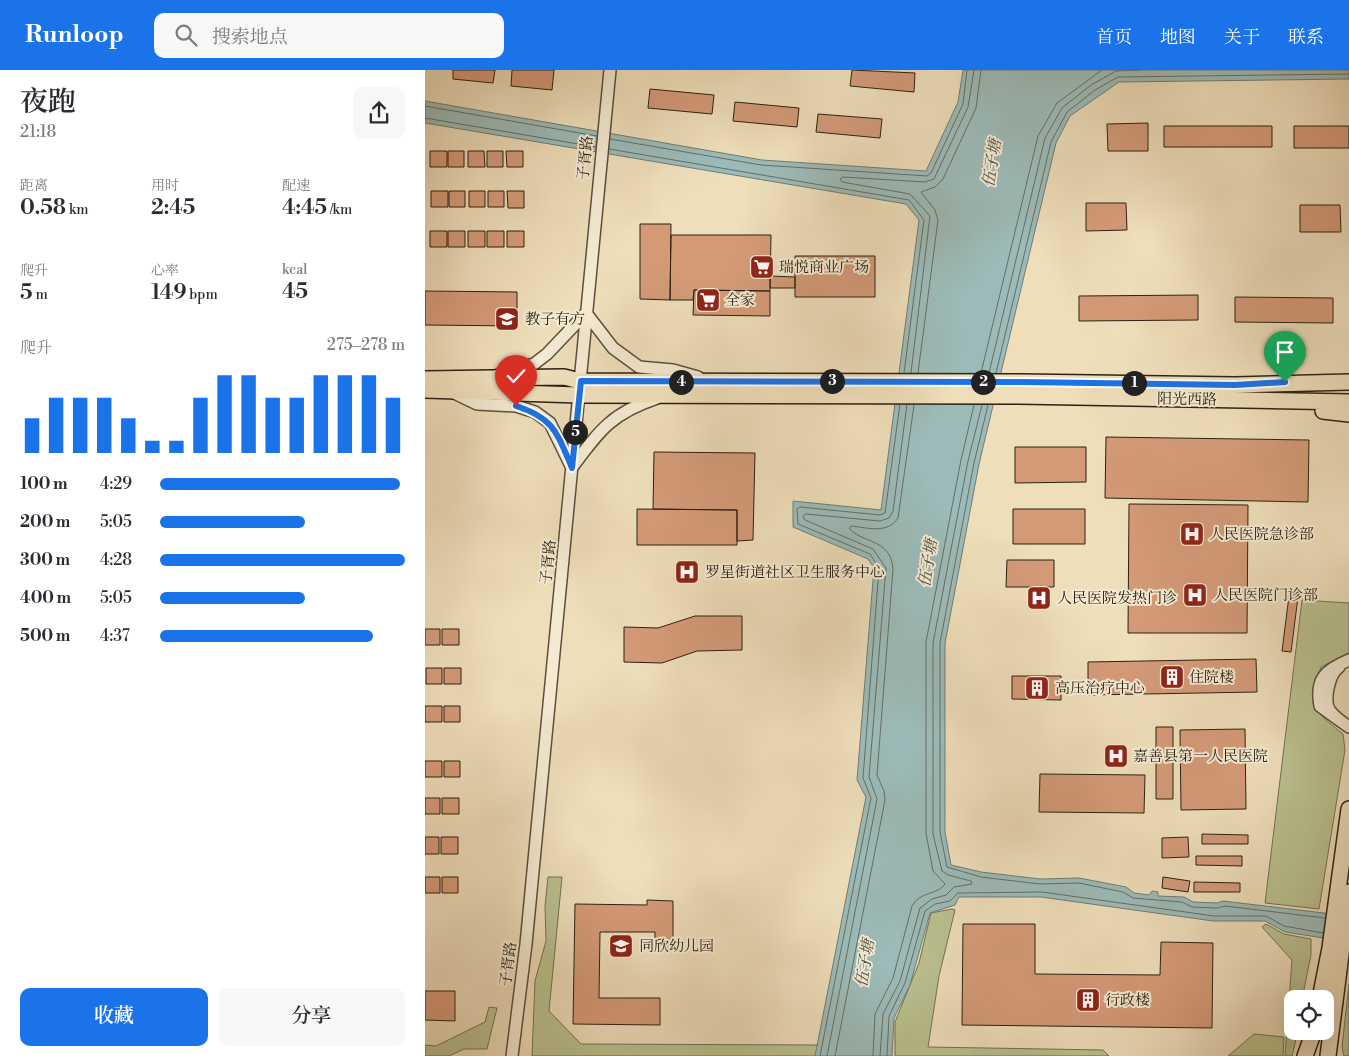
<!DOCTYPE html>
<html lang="zh">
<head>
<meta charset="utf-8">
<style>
	body { margin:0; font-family:"Libre Bodoni","Noto Serif SC",serif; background:#f7f7f7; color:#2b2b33; height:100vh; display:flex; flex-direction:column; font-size:19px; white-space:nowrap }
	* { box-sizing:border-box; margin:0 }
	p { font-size:16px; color:#7c7c81 }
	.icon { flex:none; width:28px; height:28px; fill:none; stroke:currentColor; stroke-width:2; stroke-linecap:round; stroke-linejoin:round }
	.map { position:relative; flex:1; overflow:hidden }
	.details { display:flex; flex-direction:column; background:#fff; width:425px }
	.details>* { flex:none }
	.buttons { position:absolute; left:859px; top:920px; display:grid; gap:10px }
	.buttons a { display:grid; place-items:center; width:50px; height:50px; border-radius:10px; background:#fff; box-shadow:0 5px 20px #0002; font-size:25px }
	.pin { position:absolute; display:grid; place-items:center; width:42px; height:42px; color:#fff; margin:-51px -21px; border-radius:50% 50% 50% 0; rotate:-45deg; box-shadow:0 0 5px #0007 }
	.pin .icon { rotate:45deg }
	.km { position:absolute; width:25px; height:25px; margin:-12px; border-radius:50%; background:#222; color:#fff; font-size:14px; line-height:25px; text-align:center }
	.round { display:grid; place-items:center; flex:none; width:52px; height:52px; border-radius:10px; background:#f7f7f7 }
	.summary { display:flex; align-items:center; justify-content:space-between; height:85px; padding:0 20px }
	h1 { font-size:28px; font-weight:600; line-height:38px }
	.figures { display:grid; grid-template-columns:repeat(3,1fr); gap:8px; height:85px; padding:5px 20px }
	.figures div { display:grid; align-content:center }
	.figures b { font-size:21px; font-weight:600 }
	.figures small { font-size:14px; font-weight:400 }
	.figures p { font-size:14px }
	.chart { height:140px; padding:10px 20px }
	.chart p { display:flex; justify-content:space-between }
	.chart svg { width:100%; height:90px; margin-top:5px; stroke:#1a73e8; stroke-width:6 }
	.primary-button { display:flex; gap:10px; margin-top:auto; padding:10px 20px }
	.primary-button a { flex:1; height:58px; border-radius:10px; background:#1a73e8; color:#fff; font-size:20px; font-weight:600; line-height:58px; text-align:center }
	.primary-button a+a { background:#f7f7f7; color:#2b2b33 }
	ul { padding:0 20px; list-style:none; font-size:16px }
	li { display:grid; grid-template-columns:80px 60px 1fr; align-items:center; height:38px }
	li i { height:12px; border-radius:6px; background:#1a73e8 }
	header { display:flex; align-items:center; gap:30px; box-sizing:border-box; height:70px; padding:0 25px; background:#1a73e8; color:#fff }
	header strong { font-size:24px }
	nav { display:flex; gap:28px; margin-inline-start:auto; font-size:18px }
	.search { width:350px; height:45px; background:#f7f7f7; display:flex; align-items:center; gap:12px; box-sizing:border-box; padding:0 18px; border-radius:10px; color:#7c7c81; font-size:19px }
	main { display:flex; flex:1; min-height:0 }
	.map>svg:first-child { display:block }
	.green { fill:#bac18f; stroke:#737151 }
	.water { fill:#9cbbb8; stroke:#6f7d76 }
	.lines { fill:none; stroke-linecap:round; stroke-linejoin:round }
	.shore { stroke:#646e66; stroke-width:1 }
	.building { fill:#d49a78; stroke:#2c2113 }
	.minor-casing { stroke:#5c503d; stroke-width:14 }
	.major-casing { stroke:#2c2113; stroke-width:18 }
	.minor { stroke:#f4ead2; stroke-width:11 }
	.major { stroke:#eedeba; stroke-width:15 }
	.route-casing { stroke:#fff; stroke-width:10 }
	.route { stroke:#1a73e8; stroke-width:6 }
	.labels { text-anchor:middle; stroke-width:4; stroke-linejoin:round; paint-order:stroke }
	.street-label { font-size:15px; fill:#2c2113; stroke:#f4ead2 }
	.poi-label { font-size:15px; fill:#2c2113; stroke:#f4ead2; text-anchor:start }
	.water-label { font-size:16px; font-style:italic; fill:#4e4f45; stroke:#f4ead2 }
</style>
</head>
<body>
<header>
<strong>Runloop</strong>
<div class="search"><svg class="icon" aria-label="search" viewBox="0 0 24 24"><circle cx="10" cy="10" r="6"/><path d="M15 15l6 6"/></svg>搜索地点</div>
<nav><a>首页</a><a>地图</a><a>关于</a><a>联系</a></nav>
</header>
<main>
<section class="details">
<div class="summary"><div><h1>夜跑</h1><p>21:18</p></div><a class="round"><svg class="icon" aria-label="share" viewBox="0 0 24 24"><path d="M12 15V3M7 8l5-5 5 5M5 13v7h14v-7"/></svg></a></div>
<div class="figures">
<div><p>距离</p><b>0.58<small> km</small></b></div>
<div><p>用时</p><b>2:45</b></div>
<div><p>配速</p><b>4:45<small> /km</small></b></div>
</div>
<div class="figures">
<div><p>爬升</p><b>5<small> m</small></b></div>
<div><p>心率</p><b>149<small> bpm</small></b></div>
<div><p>kcal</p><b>45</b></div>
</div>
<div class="chart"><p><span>爬升</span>275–278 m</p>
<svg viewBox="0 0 160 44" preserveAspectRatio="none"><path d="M5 44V27M15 44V17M25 44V17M35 44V17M45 44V27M55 44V38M65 44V38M75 44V17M85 44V6M95 44V6M105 44V17M115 44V17M125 44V6M135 44V6M145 44V6M155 44V17"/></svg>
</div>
<ul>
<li><b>100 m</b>4:29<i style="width:98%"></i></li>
<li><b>200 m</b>5:05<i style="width:59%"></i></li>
<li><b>300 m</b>4:28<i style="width:100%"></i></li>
<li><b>400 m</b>5:05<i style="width:59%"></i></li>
<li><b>500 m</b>4:37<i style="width:87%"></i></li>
</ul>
<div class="primary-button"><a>收藏</a><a>分享</a></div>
</section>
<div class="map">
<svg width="924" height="986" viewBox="0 0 924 986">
	<rect width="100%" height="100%" fill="#eedeba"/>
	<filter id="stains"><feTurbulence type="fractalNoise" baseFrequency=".004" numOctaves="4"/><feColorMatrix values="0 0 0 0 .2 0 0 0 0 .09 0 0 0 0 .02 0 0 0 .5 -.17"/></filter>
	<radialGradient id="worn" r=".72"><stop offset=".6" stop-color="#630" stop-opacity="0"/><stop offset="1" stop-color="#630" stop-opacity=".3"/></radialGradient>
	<!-- green -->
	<path class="green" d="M877 530 924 533V583L896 597C882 637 887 639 918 664L920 680 894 839 840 833Z
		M123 807H137L124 941 156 974 394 975 391 986H107L110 911 121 871 120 836Z
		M527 839 530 840 514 906 503 977 678 980 684 986H470V952L494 893 506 843Z
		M841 854 859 864 886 869V885L877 929H868V961H873L867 986H860L867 890 837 857Z
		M924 914V986H919L917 977Z
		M64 937 72 938 62 979H39L24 986H0V975L11 976 60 952Z
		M829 964 859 967 858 986H803Z"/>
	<!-- water -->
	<path class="water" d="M538 0H924V9L694 12 645 46 631 73 554 394 520 573V762L526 795 556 802 615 809 654 808 701 817 709 823 724 825 727 821 733 822V826L759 827 768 832 792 833 798 831 924 846V872L860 862 840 851H788L616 827H534L530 835 505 843 485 915 469 948 467 986H390L441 727 432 710 449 498 443 489 368 457V431L456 440 494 150 481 134 0 53V31L337 90 501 101 533 32Z"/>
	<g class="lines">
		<!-- shore -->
		<path class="shore" d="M0 36 172 66
			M0 48 171 77
			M185 69 336 95 502 106 506 103 538 34 542 0
			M184 79 484 130 499 150 479 303
			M486 303 505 146 485 124 417 112 415 109 418 107 500 112 509 109 543 37 549 0
			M493 303 513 150 510 140 496 122 510 117 518 109 551 38 556 0
			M556 303 613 66 632 33 677 0
			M564 303 620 68 637 38 666 15 691 1 714 0
			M571 303 626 72 642 42 670 20 693 7 924 4
			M563 335 549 393 515 573V762L522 797 556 807 615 814 654 813 698 822 708 828 757 832 767 837 792 838 800 836 900 848
			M395 986 446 728 438 708 454 498 445 484 373 454 372 439 375 437 455 445 460 443 475 334
			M402 986 452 729 444 707 461 498 448 479 380 450 378 446 381 444 455 451 464 448 468 441 482 334
			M410 986 460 730 459 721 452 705 468 499C466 468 437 474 424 458L427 456C443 458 463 464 473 448L489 335
			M448 986 450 944 468 908 487 836C495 821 513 825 520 814L508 801 501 763V572L536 390 549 335
			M455 986 458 944 475 911 495 838 507 829 521 825 529 817 547 814 546 811 523 805 517 801 508 764V573L543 391 557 335
			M462 986 464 946 480 913 500 841 510 834 525 831 533 823 617 822 789 846H841L859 856 898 863"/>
	</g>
	<!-- building -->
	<path class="building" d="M28 0H70L68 13 28 9Z
		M87 0H129L127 20 86 16Z
		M427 0 490 3 489 22 425 16Z
		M225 19 289 25 287 44 223 38Z
		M310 32 374 38 372 57 308 51Z
		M393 44 457 49 455 68 391 62Z
		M723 53V81H683L682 54Z
		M739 56H847V77H739Z
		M869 56H924V78H869Z
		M5 81H22V97H5Z
		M23 81H39V97H23Z
		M43 81H59L60 97H43Z
		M62 81H78V97H62Z
		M81 81H98V97H82Z
		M6 121H23V137H6Z
		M24 121H40V137H24Z
		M44 121H60V137H44Z
		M63 121H79V137H63Z
		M82 121H99V138H83Z
		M661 133H701L702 160 661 161Z
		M875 135H915L916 162H875Z
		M215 154H246L245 230 215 229Z
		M5 161H22V177H5Z
		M23 161H40V177H23Z
		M43 161H60V177H43Z
		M62 161H79V177H62Z
		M82 161H99V177H82Z
		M246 165H346L345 221 269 220 268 230H245Z
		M370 186H450V227H370Z
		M345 206 370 207V218H345Z
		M269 220 345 221V246L268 245Z
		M0 221 92 222V256L0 255Z
		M773 225V250L654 251V226Z
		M810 227 908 228V253L810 252Z
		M681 367 884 370 883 432 680 428Z
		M590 377H661V412L590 413Z
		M229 382 330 383 328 470 312 471V440L228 439Z
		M704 434 823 435 822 563H703Z
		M212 439 312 440V475H212Z
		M588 439H660V474H588Z
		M582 490H629V517H581Z
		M864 526 873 527 866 582 857 581Z
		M270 546H317V580L272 581 237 593 199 592V557L233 558Z
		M0 559H15V575H0Z
		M17 559H34V575H17Z
		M831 589 832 622 663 625V592Z
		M1 598H17V614H1Z
		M19 598H36V614H19Z
		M587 606H636V630L587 629Z
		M0 636H17V652H0Z
		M19 636H35V652H19Z
		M731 657H748V729H731Z
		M820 659 821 739 756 740 755 660Z
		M0 691H17V707H0Z
		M19 691H35V707H19Z
		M615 704 720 705 719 743 614 742Z
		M0 728H15V744H0Z
		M17 728H34V744H17Z
		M777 764 823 765V774H777Z
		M0 767H14V784H0Z
		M16 767H33V784H16Z
		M763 767 764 787 737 788V768Z
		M771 786H817V796L771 795Z
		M0 807H15V823H0Z
		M17 807H33V823H17Z
		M738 807 765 811 763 822 737 818Z
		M769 812 815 813V822H769Z
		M222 830 248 831V881H230V862H175L174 928H235V955L148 954 150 834 222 835Z
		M538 854H610V904L735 905 736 872 788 873 787 958 537 955Z
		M0 921H30V951L0 950Z"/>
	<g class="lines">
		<defs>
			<path id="minor" d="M161 243 188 278 214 297 248 300 273 307
				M73 305 109 294 122 284 161 243
				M27 322 52 334 91 336 110 342 125 353 146 396
				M148 396C175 360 187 343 232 328
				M914 597C904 604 898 631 905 641 910 647 918 653 924 657
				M917 652 895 636C890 609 900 600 924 590
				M87 986 101 874 185 0"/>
			<path id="major" d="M0 309 139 307 155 311 596 312 810 315 924 312
				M0 320 154 325 594 326 924 332
				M898 341 924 344
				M895 929 905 878 924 739
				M880 986 889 961
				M903 986 924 822"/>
		</defs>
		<!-- minor casing -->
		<use href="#minor" class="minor-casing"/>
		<!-- major casing -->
		<use href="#major" class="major-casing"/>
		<!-- minor -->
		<use href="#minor" class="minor"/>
		<!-- major -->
		<use href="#major" class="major"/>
	</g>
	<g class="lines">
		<defs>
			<path id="route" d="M91 336C129 348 132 363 147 398L156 311 596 312 810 315 860 312"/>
		</defs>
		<!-- route casing -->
		<use href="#route" class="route-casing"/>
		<!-- route -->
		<use href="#route" class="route"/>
	</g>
	<!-- icons -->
	<defs>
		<symbol id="supermarket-square" viewBox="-11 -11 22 22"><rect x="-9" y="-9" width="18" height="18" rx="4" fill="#8f2418" stroke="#f4ead2"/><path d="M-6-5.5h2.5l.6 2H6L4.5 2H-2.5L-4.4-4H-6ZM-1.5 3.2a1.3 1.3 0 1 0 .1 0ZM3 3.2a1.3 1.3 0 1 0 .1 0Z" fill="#fff"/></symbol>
		<symbol id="school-square" viewBox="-11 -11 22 22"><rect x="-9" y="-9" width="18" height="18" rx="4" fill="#8f2418" stroke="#f4ead2"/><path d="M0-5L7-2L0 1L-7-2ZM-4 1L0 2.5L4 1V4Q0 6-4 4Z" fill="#fff"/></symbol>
		<symbol id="hospital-square" viewBox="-11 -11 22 22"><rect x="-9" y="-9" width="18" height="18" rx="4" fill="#8f2418" stroke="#f4ead2"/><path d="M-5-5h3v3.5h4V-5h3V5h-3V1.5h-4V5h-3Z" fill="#fff"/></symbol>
		<symbol id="building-square" viewBox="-11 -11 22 22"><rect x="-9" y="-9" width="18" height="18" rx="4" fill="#8f2418" stroke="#f4ead2"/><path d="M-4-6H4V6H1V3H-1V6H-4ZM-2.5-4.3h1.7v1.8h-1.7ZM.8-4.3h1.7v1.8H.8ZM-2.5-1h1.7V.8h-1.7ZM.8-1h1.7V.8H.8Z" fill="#fff"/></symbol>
	</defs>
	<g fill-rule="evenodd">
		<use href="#supermarket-square" x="323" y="183" width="28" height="28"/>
		<use href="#supermarket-square" x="269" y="216" width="28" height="28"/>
		<use href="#school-square" x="68" y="235" width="28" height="28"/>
		<use href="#hospital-square" x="753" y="450" width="28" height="28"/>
		<use href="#hospital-square" x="248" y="488" width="28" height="28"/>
		<use href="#hospital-square" x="756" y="511" width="28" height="28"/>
		<use href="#hospital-square" x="600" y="514" width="28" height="28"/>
		<use href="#building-square" x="733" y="593" width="28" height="28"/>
		<use href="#building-square" x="598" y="604" width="28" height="28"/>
		<use href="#hospital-square" x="677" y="672" width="28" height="28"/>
		<use href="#school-square" x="182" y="862" width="28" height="28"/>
		<use href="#building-square" x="649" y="916" width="28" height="28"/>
	</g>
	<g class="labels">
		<!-- street labels -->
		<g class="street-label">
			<text transform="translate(160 88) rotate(-84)" y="5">子胥路</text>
			<text transform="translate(762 329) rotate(1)" y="5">阳光西路</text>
			<text transform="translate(123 492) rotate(-84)" y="5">子胥路</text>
			<text transform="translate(83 894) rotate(-83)" y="5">子胥路</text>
		</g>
		<!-- poi labels -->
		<g class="poi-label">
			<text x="354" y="202">瑞悦商业广场</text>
			<text x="300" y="235">全家</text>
			<text x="100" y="254">教子有方</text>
			<text x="784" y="469">人民医院急诊部</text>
			<text x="280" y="507">罗星街道社区卫生服务中心</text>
			<text x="788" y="530">人民医院门诊部</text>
			<text x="632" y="533">人民医院发热门诊</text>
			<text x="764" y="612">住院楼</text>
			<text x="630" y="623">高压治疗中心</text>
			<text x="708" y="691">嘉善县第一人民医院</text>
			<text x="214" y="881">同欣幼儿园</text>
			<text x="680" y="935">行政楼</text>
		</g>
		<!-- water labels -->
		<g class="water-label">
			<text transform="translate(566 93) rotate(-81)" y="6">伍子塘</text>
			<text transform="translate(502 493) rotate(-81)" y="6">伍子塘</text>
			<text transform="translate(439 893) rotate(-81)" y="6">伍子塘</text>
		</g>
	</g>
	<rect width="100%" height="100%" filter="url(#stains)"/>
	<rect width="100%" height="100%" fill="url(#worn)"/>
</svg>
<div class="buttons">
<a><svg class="icon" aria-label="locate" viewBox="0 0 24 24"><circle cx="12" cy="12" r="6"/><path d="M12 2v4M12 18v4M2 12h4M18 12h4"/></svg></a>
</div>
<div class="pin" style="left:860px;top:312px;background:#1e9e55"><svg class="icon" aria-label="arrive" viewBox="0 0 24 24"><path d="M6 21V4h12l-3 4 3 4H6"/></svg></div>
<div class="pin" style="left:91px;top:336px;background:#d93025"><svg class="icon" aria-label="check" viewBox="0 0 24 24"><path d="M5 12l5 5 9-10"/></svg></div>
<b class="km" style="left:709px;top:313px">1</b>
<b class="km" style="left:558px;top:312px">2</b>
<b class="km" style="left:407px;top:311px">3</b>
<b class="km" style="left:256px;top:312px">4</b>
<b class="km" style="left:150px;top:362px">5</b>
</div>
</main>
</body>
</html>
